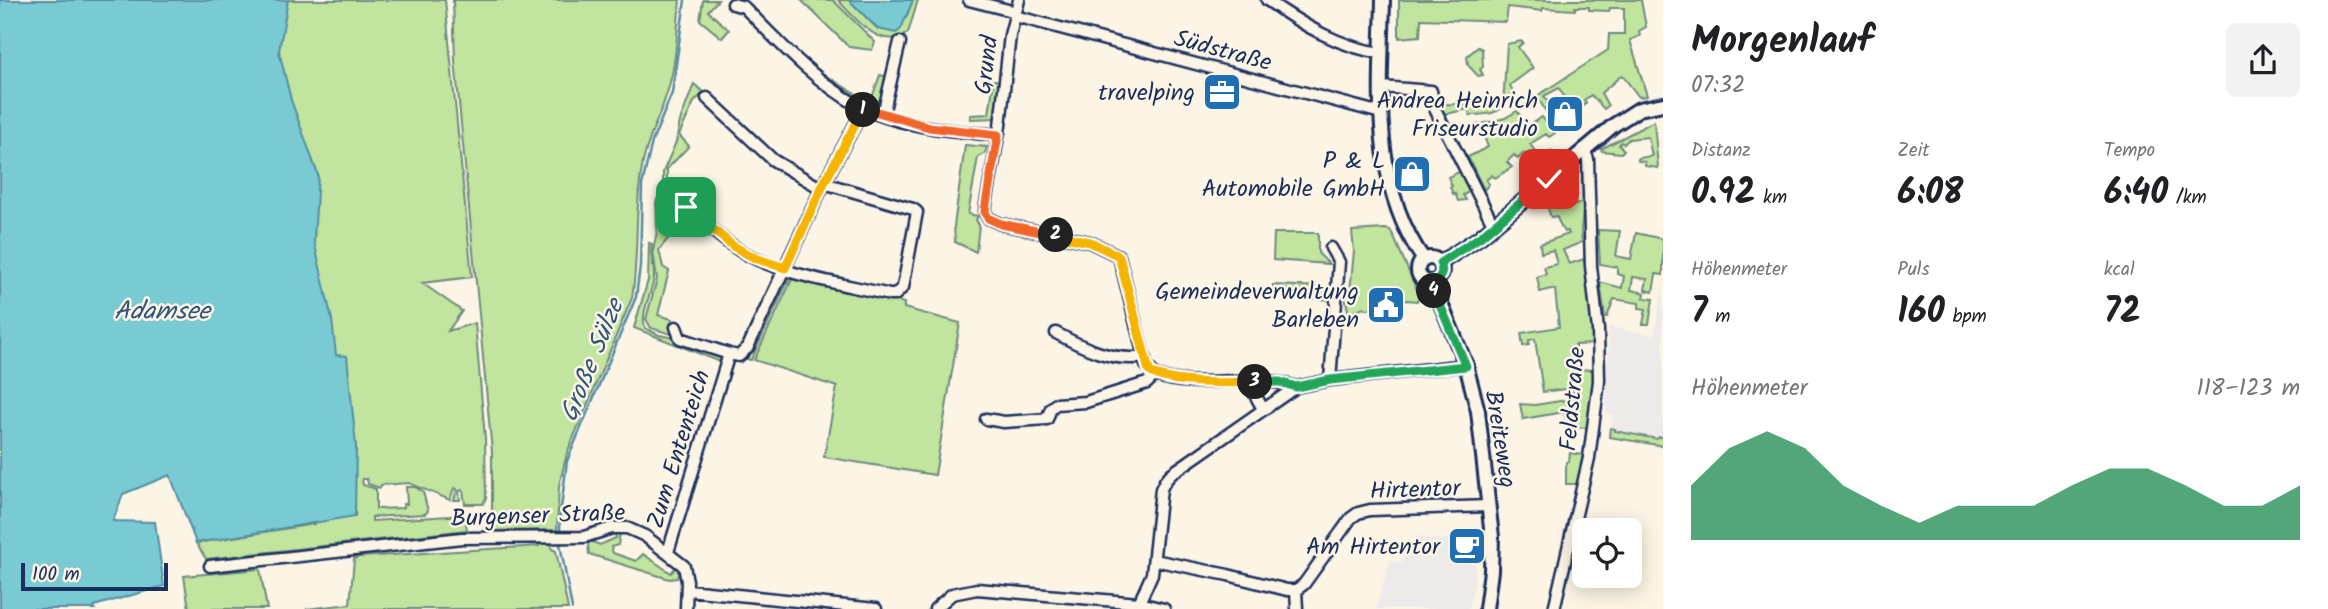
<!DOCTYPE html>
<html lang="de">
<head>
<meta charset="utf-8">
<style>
	body { margin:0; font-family:Kalam,sans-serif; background:#f2f2f2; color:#202124; height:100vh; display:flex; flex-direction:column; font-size:26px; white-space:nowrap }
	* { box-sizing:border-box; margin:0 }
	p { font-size:23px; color:#757577 }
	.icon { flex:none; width:38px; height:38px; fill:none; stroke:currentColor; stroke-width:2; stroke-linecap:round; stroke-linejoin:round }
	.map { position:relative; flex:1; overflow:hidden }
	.panel { display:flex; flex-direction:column; background:#fff; width:665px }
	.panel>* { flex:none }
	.tools { position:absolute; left:1572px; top:518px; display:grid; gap:14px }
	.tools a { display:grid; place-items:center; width:70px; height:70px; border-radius:10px; background:#fff; box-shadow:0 4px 18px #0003; font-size:35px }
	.scale { position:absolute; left:21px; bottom:18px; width:147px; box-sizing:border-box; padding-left:7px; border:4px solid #1b2f5e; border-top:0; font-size:19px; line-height:24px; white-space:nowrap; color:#1b2f5e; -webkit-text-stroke:5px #fcf5e5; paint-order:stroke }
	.pin { position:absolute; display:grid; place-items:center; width:60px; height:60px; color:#fff; margin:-30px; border-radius:14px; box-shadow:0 4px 10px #0006 }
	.km { position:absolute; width:35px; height:35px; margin:-18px; border-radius:50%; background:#222; color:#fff; font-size:19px; line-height:35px; text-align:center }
	.round { display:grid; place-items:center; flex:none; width:74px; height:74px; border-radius:10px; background:#f2f2f2 }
	.headline { display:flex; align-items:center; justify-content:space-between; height:119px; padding:0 28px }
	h1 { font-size:38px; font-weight:600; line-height:52px }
	.stats { display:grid; grid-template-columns:repeat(3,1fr); gap:10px; height:119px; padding:7px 28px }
	.stats div { display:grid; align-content:center }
	.stats b { font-size:35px; font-weight:600 }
	.stats small { font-size:19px; font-weight:400 }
	.stats p { font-size:19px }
	.chart { height:196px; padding:14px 28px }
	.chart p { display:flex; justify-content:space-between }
	.chart svg { width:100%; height:126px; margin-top:7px; fill:#0b8043; opacity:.7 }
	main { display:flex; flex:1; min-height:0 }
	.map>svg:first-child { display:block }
	.built { fill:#eeeaea }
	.green { fill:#c1e49e; stroke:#6e8a7e; stroke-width:2 }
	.water { fill:#79cad2; stroke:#538ca4; stroke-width:2 }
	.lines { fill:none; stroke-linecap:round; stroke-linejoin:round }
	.stream { stroke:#538ca4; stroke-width:2.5 }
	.minor-casing { stroke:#1b2f5e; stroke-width:15 }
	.tertiary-casing { stroke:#1b2f5e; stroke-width:18 }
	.minor { stroke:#fcf5e5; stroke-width:10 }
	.tertiary { stroke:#fcf5e5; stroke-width:12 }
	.split-1-casing { stroke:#fff; stroke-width:14 }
	.split-2-casing { stroke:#fff; stroke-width:14 }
	.split-3-casing { stroke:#fff; stroke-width:14 }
	.split-4-casing { stroke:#fff; stroke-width:14 }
	.split-5-casing { stroke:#fff; stroke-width:14 }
	.split-1 { stroke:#f5b400; stroke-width:9 }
	.split-2 { stroke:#f0652b; stroke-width:9 }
	.split-3 { stroke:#f5b400; stroke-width:9 }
	.split-4 { stroke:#22a559; stroke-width:9 }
	.split-5 { stroke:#22a559; stroke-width:9 }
	.labels { text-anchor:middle; stroke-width:5; stroke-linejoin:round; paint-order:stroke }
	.street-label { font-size:24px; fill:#1b2f5e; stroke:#fcf5e5 }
	.poi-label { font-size:24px; fill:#1b2f5e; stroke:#fcf5e5; text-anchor:end }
	.water-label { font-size:26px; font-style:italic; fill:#32567b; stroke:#fcf5e5 }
</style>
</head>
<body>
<main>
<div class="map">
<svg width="1663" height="609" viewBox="0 0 1663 609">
	<rect width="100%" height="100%" fill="#fcf5e5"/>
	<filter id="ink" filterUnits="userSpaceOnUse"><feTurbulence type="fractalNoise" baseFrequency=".0143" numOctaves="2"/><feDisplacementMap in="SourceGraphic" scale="14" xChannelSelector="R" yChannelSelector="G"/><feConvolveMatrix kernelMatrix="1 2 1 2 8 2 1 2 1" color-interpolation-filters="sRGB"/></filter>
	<g filter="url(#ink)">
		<!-- built -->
		<path class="built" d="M1663 285V446L1609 436 1613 415 1606 413 1609 327 1654 335Z
			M1417 536 1443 541 1444 539H1475V581L1469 609H1376L1390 560 1401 563 1403 553 1414 554Z"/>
		<!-- green -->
		<path class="green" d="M234 0H445L472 277 422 283 462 311 448 331 475 323 485 438 486 498 483 504H465L463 490 459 491 460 500H454L457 489 454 488 450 500 409 483 381 485 380 488 368 484 367 479H362L363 485 376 489V509L403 508V504H407L406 487H415L423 492 428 511 425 514 372 517V521L465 515 467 530 206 559 196 543 315 524Z
			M453 0H680C677 28 677 59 669 86 662 114 646 139 642 168 634 211 639 255 632 298L567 453 559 486 557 530 487 531 492 511V452L455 60Z
			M703 0H718L708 11 729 30 722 38 700 20Z
			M801 0H833L875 42 872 50 849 47Z
			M838 0H849L878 29 906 18 913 0H918L908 33C880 52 855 18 838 0Z
			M1399 0H1641L1646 27 1639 31 1640 36 1630 40 1647 96 1639 97 1622 75 1601 93 1608 106 1604 109 1591 95 1584 100 1586 103 1578 110H1572L1559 88 1544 96 1550 106 1545 110 1537 96 1608 50 1609 34H1624V8H1610L1609 11 1589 10V7H1575V10L1543 8 1542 11 1508 7 1506 22 1421 19 1420 36 1399 38Z
			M1521 41 1523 43 1518 47 1533 68 1510 85 1513 92C1503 113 1493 115 1470 115L1468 109 1442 115 1438 104 1503 105 1507 44Z
			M1478 47 1482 49 1483 67 1480 69 1483 75 1478 76 1468 65 1467 56Z
			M880 75 888 77 882 99 873 105 863 102 829 81 830 78 870 103Z
			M994 80 1001 81 997 118 970 119 971 115 989 114Z
			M694 84 704 92 694 102 679 135 689 146 667 169V182L672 186 670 189 663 182V172L676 142 680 121Z
			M1517 111 1527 126 1542 117 1555 133 1549 137 1546 134 1530 144 1541 159 1551 151 1557 159 1545 169 1538 161 1534 165 1524 153 1518 159 1514 155 1507 162 1512 167 1495 178 1492 175 1486 180 1489 184 1484 190 1468 157 1488 147 1484 137 1489 134 1486 128 1478 125 1505 118Z
			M1654 121 1658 168 1645 166V162L1638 161V158L1652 156 1648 137 1629 139 1624 144 1621 142 1619 145 1624 150 1621 153 1602 151 1601 149Z
			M965 145 987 147 985 153 978 157 968 214 978 216 976 220 979 225 976 252 955 242 954 226Z
			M1461 171 1471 191 1463 195 1466 200 1458 201 1455 193 1453 194 1450 187 1452 186 1448 177Z
			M663 186 669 191 658 203V208L663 212 658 219 672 229 678 224 679 225 659 250 663 267 669 271 658 315 672 319 671 334 651 328 646 319 657 279 653 251 657 231 656 202Z
			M1553 190 1561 205 1568 202 1571 207 1584 201 1581 230 1582 242 1563 250 1569 264 1584 259 1596 344 1575 345V369L1595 370 1589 428 1573 427V416L1565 417 1564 412 1523 419 1520 404 1535 405 1573 399V388L1543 392 1535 339 1529 340V345L1523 346 1521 333 1559 327 1555 290 1551 289 1540 292 1537 277 1546 274 1544 267 1557 264 1553 250 1541 253 1540 244 1569 234 1568 231 1564 232 1556 216 1551 217 1544 197Z
			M1385 229 1390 230 1393 235 1419 295 1417 301 1407 300 1385 304 1382 308 1367 309 1363 307 1349 314 1344 293 1350 292 1354 251 1352 231Z
			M1598 230 1620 231 1616 256 1631 259 1636 233 1663 239V275L1656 274 1653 292 1645 290 1647 279 1633 277 1631 290 1645 293 1644 298 1653 299 1649 324H1643L1646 309 1639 308V303L1614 299 1607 317H1605L1600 282 1622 288 1624 276 1617 274V267L1600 264Z
			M1274 233H1318V253L1329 264 1273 260Z
			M649 243 652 244C649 256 655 266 654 278 652 294 640 312 645 328L659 335 674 338 723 356V363L634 328 648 280Z
			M791 275 751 360 747 359 783 281Z
			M794 275 904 303V308L960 323 935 475 824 457 837 387 754 360Z
			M1273 285 1322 287V292L1331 294V300L1318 299V290H1312L1311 295H1315L1314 299H1296L1294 296H1301L1302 290H1273Z
			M1610 428 1615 429V431L1657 439 1659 437H1663V447L1658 445 1609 437Z
			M1570 453 1583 455 1577 484H1566V462H1569Z
			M617 531 620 533 618 545 611 547 613 553 636 561 643 554 671 573 676 567 679 571 677 578 669 579 589 554 588 544 590 541 600 545 616 538 615 535Z
			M542 543 551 544 552 549 556 551 568 609H306L350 604 354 559 359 557 539 546Z
			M260 569 267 609H189L184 576Z"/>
		<!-- water -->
		<path class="water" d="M0 0H288L279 51 291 100 318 175 314 241 332 320 336 355 347 356 356 446 355 516 196 543 170 475 123 494 113 521 155 522 164 586 94 606 95 609H0Z
			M849 0H913L901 29 896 33 878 29Z"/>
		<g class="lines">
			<!-- stream -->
			<path class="stream" d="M572 609 560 544V516L567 461 636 297 640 266 642 185 652 142 672 93 685 0"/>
			<defs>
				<path id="minor" d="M969 0 1016 12
					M1019 0 1010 35 1000 126 986 204 985 212 988 218 1001 224 1090 242 1119 256 1146 365 1155 375C1197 391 1253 372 1296 387
					M1267 0C1301 24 1340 48 1382 53
					M733 4 744 7C779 42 813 80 857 105 897 127 954 131 998 135
					M1015 16 1381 113
					M1381 87 1431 91 1434 107 1494 226
					M707 98 773 160 822 189
					M883 114 900 42
					M676 198C696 215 716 236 739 250 783 276 840 283 890 295H895L903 287 917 212 913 209 824 183
					M676 327 680 338 729 354
					M1056 333C1084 348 1112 362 1145 357
					M1330 380 1339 262 1331 248
					M1248 382 1263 409
					M986 419 1004 422 1047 419 1051 408 1056 404 1086 402 1147 383 1155 375
					M668 552 729 354 739 356 748 347 824 183 864 108
					M1154 560 1228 575 1287 590H1296L1304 584 1351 518 1358 513 1370 510 1489 506
					M210 566 462 538 584 537 612 528H627L645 536 684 566 687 581 686 609
					M688 590 876 609
					M1296 590 1297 609
					M1139 603 1152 574 1161 489 1165 481 1171 474 1296 387 1330 380 1466 365
					M935 609 952 594 977 589 1139 603 1164 609
					M1554 609 1589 458 1599 381 1598 330 1591 266 1588 159 1584 149"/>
				<path id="tertiary" d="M1383 0C1381 89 1370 183 1424 260
					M1418 270a12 12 0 1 1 24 0a12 12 0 1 1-24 0Z
					M1440 263 1480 237 1614 125 1639 109 1663 104
					M1432 282 1466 365 1478 411 1492 537 1491 571 1486 609"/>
			</defs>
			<!-- minor casing -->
			<use href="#minor" class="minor-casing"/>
			<!-- tertiary casing -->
			<use href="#tertiary" class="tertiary-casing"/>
			<!-- minor -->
			<use href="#minor" class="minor"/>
			<!-- tertiary -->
			<use href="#tertiary" class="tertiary"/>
		</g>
	</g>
	<g class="lines" filter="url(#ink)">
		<defs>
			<path id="split-1" d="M686 207 733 246 755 258 785 268 824 183 863 110"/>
			<path id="split-2" d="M863 110 864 108 929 127 998 135 986 204 985 212 988 218 1001 224 1056 235"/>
			<path id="split-3" d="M1056 235 1090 242 1119 256 1149 371C1168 385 1231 383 1255 382"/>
			<path id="split-4" d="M1255 382H1280L1296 387 1330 380 1466 366 1434 291"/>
			<path id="split-5" d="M1434 291 1432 282C1441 279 1444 272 1440 263L1480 237 1549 179"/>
		</defs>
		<!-- split-1 casing -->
		<use href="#split-1" class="split-1-casing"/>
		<!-- split-2 casing -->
		<use href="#split-2" class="split-2-casing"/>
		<!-- split-3 casing -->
		<use href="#split-3" class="split-3-casing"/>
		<!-- split-4 casing -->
		<use href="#split-4" class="split-4-casing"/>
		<!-- split-5 casing -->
		<use href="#split-5" class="split-5-casing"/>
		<!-- split-1 -->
		<use href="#split-1" class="split-1"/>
		<!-- split-2 -->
		<use href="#split-2" class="split-2"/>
		<!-- split-3 -->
		<use href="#split-3" class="split-3"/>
		<!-- split-4 -->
		<use href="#split-4" class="split-4"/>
		<!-- split-5 -->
		<use href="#split-5" class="split-5"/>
	</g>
	<!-- icons -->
	<defs>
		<symbol id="office-square" viewBox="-11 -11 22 22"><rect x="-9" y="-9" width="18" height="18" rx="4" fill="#1f6fb2" stroke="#fcf5e5"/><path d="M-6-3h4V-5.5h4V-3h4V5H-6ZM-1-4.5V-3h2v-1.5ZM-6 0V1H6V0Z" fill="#fff"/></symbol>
		<symbol id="shop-square" viewBox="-11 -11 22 22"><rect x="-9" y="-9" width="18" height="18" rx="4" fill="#1f6fb2" stroke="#fcf5e5"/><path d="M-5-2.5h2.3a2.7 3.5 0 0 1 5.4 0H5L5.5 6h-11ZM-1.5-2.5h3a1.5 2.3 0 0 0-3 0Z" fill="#fff"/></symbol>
		<symbol id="civic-square" viewBox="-11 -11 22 22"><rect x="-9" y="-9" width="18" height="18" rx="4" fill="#1f6fb2" stroke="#fcf5e5"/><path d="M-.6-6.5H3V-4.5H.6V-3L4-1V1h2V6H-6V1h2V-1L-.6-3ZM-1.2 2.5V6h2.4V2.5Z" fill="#fff"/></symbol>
		<symbol id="cafe-square" viewBox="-11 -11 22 22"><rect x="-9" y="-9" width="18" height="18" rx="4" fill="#1f6fb2" stroke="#fcf5e5"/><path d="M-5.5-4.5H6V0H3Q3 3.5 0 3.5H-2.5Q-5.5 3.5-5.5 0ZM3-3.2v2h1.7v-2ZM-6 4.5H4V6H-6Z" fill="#fff"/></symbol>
	</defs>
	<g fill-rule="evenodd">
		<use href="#office-square" x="1200" y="70" width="44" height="44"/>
		<use href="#shop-square" x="1543" y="92" width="44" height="44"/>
		<use href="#shop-square" x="1390" y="152" width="44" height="44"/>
		<use href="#civic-square" x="1364" y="283" width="44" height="44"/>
		<use href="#cafe-square" x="1445" y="524" width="44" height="44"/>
	</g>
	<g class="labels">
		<!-- street labels -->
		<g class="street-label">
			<text transform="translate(1223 50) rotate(15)" y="8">Südstraße</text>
			<text transform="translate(986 65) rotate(-83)" y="8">Grund</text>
			<text transform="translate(1572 399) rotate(-85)" y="8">Feldstraße</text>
			<text transform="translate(1501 439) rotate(81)" y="8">Breiteweg</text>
			<text transform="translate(678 449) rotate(-73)" y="8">Zum Ententeich</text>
			<text transform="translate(1415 489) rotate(-2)" y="8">Hirtentor</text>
			<text transform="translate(538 515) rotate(-2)" y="8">Burgenser Straße</text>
		</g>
		<!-- poi labels -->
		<g class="poi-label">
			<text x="1195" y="100">travelping</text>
			<text x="1538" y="108">Andrea Heinrich<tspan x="1538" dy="28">Friseurstudio</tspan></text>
			<text x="1385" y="168">P &amp; L<tspan x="1385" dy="28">Automobile GmbH</tspan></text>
			<text x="1359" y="299">Gemeindeverwaltung<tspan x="1359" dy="28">Barleben</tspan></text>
			<text x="1440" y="554">Am Hirtentor</text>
		</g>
		<!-- water labels -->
		<g class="water-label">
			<text x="162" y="319">Adamsee</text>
			<text transform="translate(591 360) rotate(-68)" y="9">Große Sülze</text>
		</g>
	</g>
</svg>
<div class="tools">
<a><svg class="icon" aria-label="locate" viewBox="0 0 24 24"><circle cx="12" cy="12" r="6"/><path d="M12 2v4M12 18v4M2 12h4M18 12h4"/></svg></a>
</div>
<div class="scale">100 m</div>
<div class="pin" style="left:686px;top:207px;background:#1e9e55"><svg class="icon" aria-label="arrive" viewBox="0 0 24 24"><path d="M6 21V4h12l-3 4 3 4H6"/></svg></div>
<div class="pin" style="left:1549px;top:179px;background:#d93025"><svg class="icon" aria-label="check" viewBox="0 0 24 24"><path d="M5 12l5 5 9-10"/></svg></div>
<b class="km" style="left:863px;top:110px">1</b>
<b class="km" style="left:1056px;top:235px">2</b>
<b class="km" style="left:1255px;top:382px">3</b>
<b class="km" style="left:1434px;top:291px">4</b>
</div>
<section class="panel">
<div class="headline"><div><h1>Morgenlauf</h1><p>07:32</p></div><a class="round"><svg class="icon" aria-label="share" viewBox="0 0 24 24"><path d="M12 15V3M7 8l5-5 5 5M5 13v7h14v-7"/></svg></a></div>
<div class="stats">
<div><p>Distanz</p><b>0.92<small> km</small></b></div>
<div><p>Zeit</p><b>6:08</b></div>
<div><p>Tempo</p><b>6:40<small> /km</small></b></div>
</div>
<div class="stats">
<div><p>Höhenmeter</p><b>7<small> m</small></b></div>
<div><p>Puls</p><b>160<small> bpm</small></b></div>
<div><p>kcal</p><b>72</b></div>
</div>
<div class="chart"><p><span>Höhenmeter</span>118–123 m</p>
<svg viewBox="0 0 160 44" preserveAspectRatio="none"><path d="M0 44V25L10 12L20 6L30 12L40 25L50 32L60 38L70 32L80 32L90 32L100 25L110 19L120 19L130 25L140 32L150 32L160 25V44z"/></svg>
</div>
</section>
</main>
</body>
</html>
